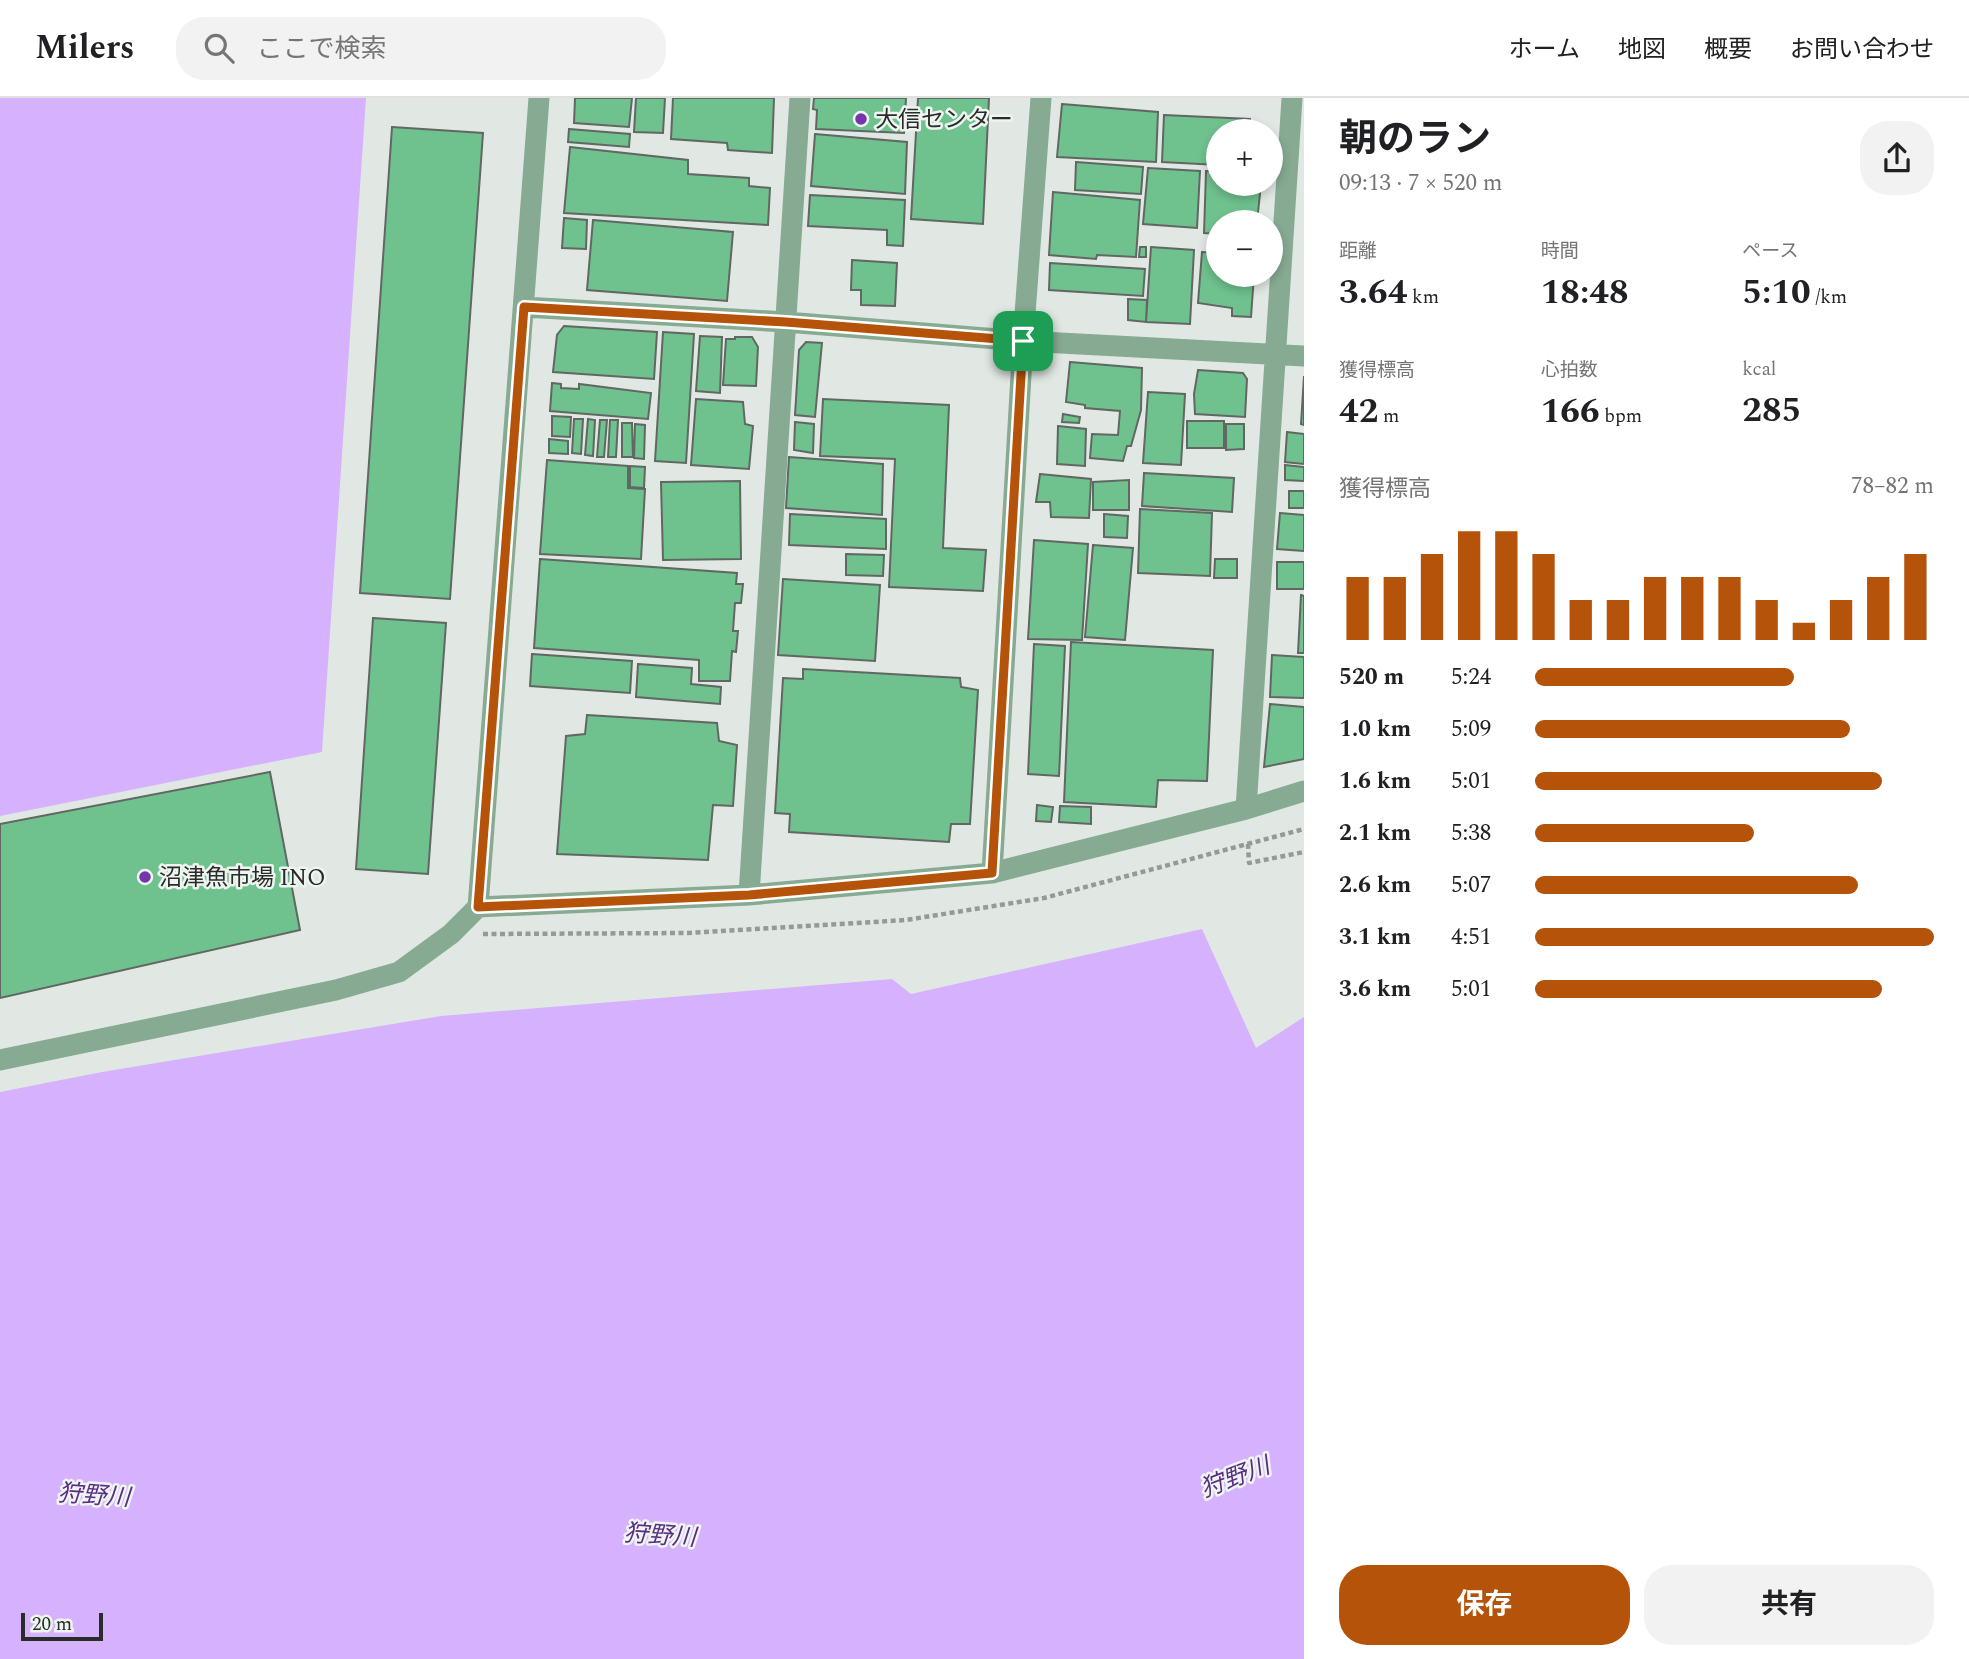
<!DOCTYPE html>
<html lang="ja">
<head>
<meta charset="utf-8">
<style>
	body { margin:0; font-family:Spectral,"Noto Sans JP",serif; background:#f2f2f2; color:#202124; height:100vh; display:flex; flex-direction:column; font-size:26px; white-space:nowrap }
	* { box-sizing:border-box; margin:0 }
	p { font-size:23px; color:#757577 }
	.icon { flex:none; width:38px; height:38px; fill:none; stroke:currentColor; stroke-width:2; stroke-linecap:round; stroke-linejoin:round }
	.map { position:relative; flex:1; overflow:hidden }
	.sheet { display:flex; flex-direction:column; background:#fff; width:665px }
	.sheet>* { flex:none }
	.fabs { position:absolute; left:1206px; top:21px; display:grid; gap:14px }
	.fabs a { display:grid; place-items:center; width:77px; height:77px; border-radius:50%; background:#fff; box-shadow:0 4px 10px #0003; font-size:35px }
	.scale { position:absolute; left:21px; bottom:18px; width:82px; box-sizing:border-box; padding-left:7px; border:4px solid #2a2c2a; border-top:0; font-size:19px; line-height:24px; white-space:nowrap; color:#2a2c2a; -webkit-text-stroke:5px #eef5f0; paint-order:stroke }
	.pin { position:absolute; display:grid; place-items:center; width:60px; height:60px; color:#fff; margin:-30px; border-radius:14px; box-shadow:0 4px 10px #0006 }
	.round { display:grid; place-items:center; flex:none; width:74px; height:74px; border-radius:28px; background:#f2f2f2 }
	.summary { display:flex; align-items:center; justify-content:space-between; height:119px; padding:0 35px }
	h1 { font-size:38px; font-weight:700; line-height:52px }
	.figures { display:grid; grid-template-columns:repeat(3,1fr); gap:10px; height:119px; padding:7px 35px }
	.figures div { display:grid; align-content:center }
	.figures b { font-size:35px; font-weight:700 }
	.figures small { font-size:19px; font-weight:400 }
	.figures p { font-size:19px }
	.chart { height:196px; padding:14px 35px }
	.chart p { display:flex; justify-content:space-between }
	.chart svg { width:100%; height:126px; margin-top:7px; stroke:#b45309; stroke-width:6 }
	.action { display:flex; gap:14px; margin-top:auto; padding:14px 35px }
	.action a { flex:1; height:80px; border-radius:28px; background:#b45309; color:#fff; font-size:28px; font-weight:700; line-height:80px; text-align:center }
	.action a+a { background:#f2f2f2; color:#202124 }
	ul { padding:0 35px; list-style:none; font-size:23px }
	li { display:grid; grid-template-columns:112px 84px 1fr; align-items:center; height:52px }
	li i { height:18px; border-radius:9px; background:#b45309 }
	header { display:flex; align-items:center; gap:42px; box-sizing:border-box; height:98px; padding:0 35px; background:#fff; border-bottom:2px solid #e0e0e0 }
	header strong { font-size:33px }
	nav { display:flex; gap:38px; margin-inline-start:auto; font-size:24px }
	.search { width:490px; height:63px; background:#f2f2f2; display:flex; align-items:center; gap:18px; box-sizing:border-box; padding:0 24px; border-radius:28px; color:#757577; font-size:26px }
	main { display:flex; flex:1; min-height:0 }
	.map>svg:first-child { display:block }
	.water { fill:#d6b1fe }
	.building { fill:#6fc28e; stroke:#616763; stroke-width:2 }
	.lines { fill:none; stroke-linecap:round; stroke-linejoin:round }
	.path { stroke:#959a96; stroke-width:4.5; stroke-dasharray:5 3.5; stroke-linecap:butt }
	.minor { stroke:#87aa92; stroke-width:21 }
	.route-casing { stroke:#fff; stroke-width:14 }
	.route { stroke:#b45309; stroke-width:9 }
	.poi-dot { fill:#7636ab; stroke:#eef5f0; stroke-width:2.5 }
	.labels { text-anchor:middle; stroke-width:5; stroke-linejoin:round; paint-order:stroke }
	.poi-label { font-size:23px; fill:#2a2c2a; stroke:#eef5f0; text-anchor:start }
	.water-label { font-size:24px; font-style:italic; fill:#5b2c84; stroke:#eef5f0 }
</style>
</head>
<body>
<header>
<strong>Milers</strong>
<div class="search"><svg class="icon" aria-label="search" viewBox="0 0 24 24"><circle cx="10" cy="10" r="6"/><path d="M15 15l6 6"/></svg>ここで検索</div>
<nav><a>ホーム</a><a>地図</a><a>概要</a><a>お問い合わせ</a></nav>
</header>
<main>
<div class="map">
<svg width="1304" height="1561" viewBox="0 0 1304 1561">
	<rect width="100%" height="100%" fill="#e1e8e3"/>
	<!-- water -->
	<path class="water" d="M0 0H366L322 654 0 718Z
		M1202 831 1256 950 1304 919V1561H0V994L102 974 441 918 892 881 911 896Z"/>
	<!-- building -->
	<path class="building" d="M575 0H632L629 29 574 25Z
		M636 0H665L663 35 634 34Z
		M673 0H774L772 55 728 52 727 45 671 41Z
		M814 0H906L904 35 816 31 817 12 813 11Z
		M918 0H989L983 126 911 121Z
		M1062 6 1158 14 1156 64 1057 59Z
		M1164 17 1250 21 1249 33H1218V67L1162 64Z
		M392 29 483 35 450 501 360 495Z
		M569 31 630 36 629 49 568 44Z
		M815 36 907 44 905 96 811 88Z
		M570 49 688 62V76L749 80V88L770 90 768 127 564 115Z
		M1076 64 1143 69 1141 96 1075 92Z
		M1148 70 1200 73 1197 130 1143 126Z
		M1206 73 1218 74V86H1261L1257 124H1218V136L1204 135Z
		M1053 94 1140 102 1136 159 1097 157 1096 161 1049 157Z
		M810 97 905 102 903 148 887 147V132L808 128Z
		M564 120 587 122 586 151 562 150Z
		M593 122 733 134 727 203 587 192Z
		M1140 149H1146V159H1139Z
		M1151 149 1194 152 1190 226 1146 224Z
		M1202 154 1218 155V177H1254L1251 219 1232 218V210L1198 205Z
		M852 162 897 165 895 208 861 207V192H851Z
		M1050 165 1145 171 1143 198 1049 192Z
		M1128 201 1147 202 1146 224 1128 222Z
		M564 228 657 234 654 281 553 274 557 237Z
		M663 234 694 236 686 365 655 363Z
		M700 238 722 239 720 295 696 293Z
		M735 239H752L758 249 756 288 723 287 726 241H735Z
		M806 244 822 245 815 319 795 317 799 252Z
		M1070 264 1142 270 1141 312 1131 348H1127L1123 363 1090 360 1092 336 1118 337 1120 313 1085 310V307L1066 304Z
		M1198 272 1243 275 1247 281 1245 319 1195 316 1194 296Z
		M1304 278V327L1301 326Z
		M552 285 561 286V290L579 291V286L651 295 648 321 550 313Z
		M1148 294 1185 296 1181 367 1143 365Z
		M696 301 743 304 745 326 753 328 749 371 691 367Z
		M823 301 949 307 943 450 986 452 983 493 889 489 895 361 820 358Z
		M1063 316 1080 319 1079 325 1062 324Z
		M552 318 571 319 570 339 552 338Z
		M574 321H583L581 356 572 355Z
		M588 321 595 322 593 358 585 357Z
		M600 322H607L604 359H597Z
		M610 322H618L616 359H608Z
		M1187 323H1224V350H1187Z
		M795 324 814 326 813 355 794 352Z
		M622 325H632L633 359H622Z
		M635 326 645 327 644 361 634 360Z
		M1226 326H1244V351L1226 352Z
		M1058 328 1086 331 1085 368 1057 366Z
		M1287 334 1304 336V366L1285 364Z
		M549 341 568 343V356L549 355Z
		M789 359 883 366 882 417 786 410Z
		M547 362 628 368V390L645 391 641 461 540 456Z
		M1285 367 1304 369V383L1285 382Z
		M630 368 645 369 644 390 630 389Z
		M1144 375 1234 380 1232 414 1142 408Z
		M1040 376 1091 381 1089 420 1051 419 1050 404H1036Z
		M1129 382V412H1093V384Z
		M740 383 741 461 663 462 661 384Z
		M1289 393H1304V410H1289Z
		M1140 411 1212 415 1210 478 1138 475Z
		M1280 415 1304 417V453L1277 451Z
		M790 416 886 421V451L789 447Z
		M1104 416 1128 418 1127 440 1104 439Z
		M1034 442 1088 446 1082 542 1028 541Z
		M1093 447 1133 450 1125 542 1085 539Z
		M846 456 884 457 883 478 846 477Z
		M540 461 737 475 736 486H743L741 505H735L733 533H738L736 554 732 553 730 583H699V562L534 550Z
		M1215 461H1237V480H1214Z
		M1277 464H1304V491H1277Z
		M783 481 880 487 875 563 778 557Z
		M1301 497 1304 498V555H1298Z
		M373 520 446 525 428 776 356 771Z
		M1071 544 1213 552 1207 683 1158 682 1156 709 1064 704Z
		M1034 546 1065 548 1059 678 1028 676Z
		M532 556 632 563 630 595 530 588Z
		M1272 557 1304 559V600L1270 599Z
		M638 566 692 570 691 586 721 589 720 606 636 599Z
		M803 571 960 580 961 589 978 592 970 726H951L949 744 789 734 790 716 775 715 783 580 803 581Z
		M1270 606 1304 609V661L1264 669Z
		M587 617 717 625 719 643 737 647 733 708 713 707 708 762 557 756 566 638 585 636Z
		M270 674 300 832 0 900V726Z
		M1037 707 1053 709 1051 724 1036 723Z
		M1060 708 1091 709V726L1059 724Z"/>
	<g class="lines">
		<!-- path -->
		<path class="path" d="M1248 746 1249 765 1304 754
			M483 836 688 835 906 822 1044 800 1304 731"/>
		<!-- minor -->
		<path class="minor" d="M524 209 786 224 1023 243 1304 258
			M1246 711 1292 0
			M992 775 1023 243 1041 0
			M749 797 800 0
			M478 809 749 797 992 775 1246 711 1304 693
			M0 962 336 892 399 874 451 836 478 809 539 0"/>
	</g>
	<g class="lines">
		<defs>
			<path id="route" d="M524 209 786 224 1023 243 992 775 749 797 478 809Z"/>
		</defs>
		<!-- route casing -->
		<use href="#route" class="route-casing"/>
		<!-- route -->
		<use href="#route" class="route"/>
	</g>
	<!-- markers -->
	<g class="poi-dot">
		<circle cx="861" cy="21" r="7"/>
		<circle cx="145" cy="779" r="7"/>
	</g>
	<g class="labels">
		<!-- poi labels -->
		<g class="poi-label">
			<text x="875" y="29">大信センター</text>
			<text x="159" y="787">沼津魚市場 INO</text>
		</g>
		<!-- water labels -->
		<g class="water-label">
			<text transform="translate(1235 1379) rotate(-21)" y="8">狩野川</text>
			<text transform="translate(94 1397) rotate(4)" y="8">狩野川</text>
			<text transform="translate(660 1437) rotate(4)" y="8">狩野川</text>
		</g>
	</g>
</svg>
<div class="fabs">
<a>+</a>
<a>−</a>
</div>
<div class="scale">20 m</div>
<div class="pin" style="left:1023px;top:243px;background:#1e9e55"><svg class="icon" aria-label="arrive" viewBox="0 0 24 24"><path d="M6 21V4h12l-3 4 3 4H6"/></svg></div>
</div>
<section class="sheet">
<div class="summary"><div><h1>朝のラン</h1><p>09:13 · 7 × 520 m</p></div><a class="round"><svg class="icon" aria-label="share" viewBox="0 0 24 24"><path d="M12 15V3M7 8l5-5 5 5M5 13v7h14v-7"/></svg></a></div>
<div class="figures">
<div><p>距離</p><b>3.64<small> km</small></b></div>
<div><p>時間</p><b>18:48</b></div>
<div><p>ペース</p><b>5:10<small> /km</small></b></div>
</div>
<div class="figures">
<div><p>獲得標高</p><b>42<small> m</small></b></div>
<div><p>心拍数</p><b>166<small> bpm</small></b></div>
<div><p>kcal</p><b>285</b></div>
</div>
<div class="chart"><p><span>獲得標高</span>78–82 m</p>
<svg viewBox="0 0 160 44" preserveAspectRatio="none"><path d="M5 44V22M15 44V22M25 44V14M35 44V6M45 44V6M55 44V14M65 44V30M75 44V30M85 44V22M95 44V22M105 44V22M115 44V30M125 44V38M135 44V30M145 44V22M155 44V14"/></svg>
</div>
<ul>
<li><b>520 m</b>5:24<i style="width:65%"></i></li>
<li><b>1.0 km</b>5:09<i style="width:79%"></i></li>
<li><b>1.6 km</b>5:01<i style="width:87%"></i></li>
<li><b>2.1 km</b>5:38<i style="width:55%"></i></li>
<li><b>2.6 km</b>5:07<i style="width:81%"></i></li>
<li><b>3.1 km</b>4:51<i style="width:100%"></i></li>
<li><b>3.6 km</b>5:01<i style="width:87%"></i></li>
</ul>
<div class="action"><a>保存</a><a>共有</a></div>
</section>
</main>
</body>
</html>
